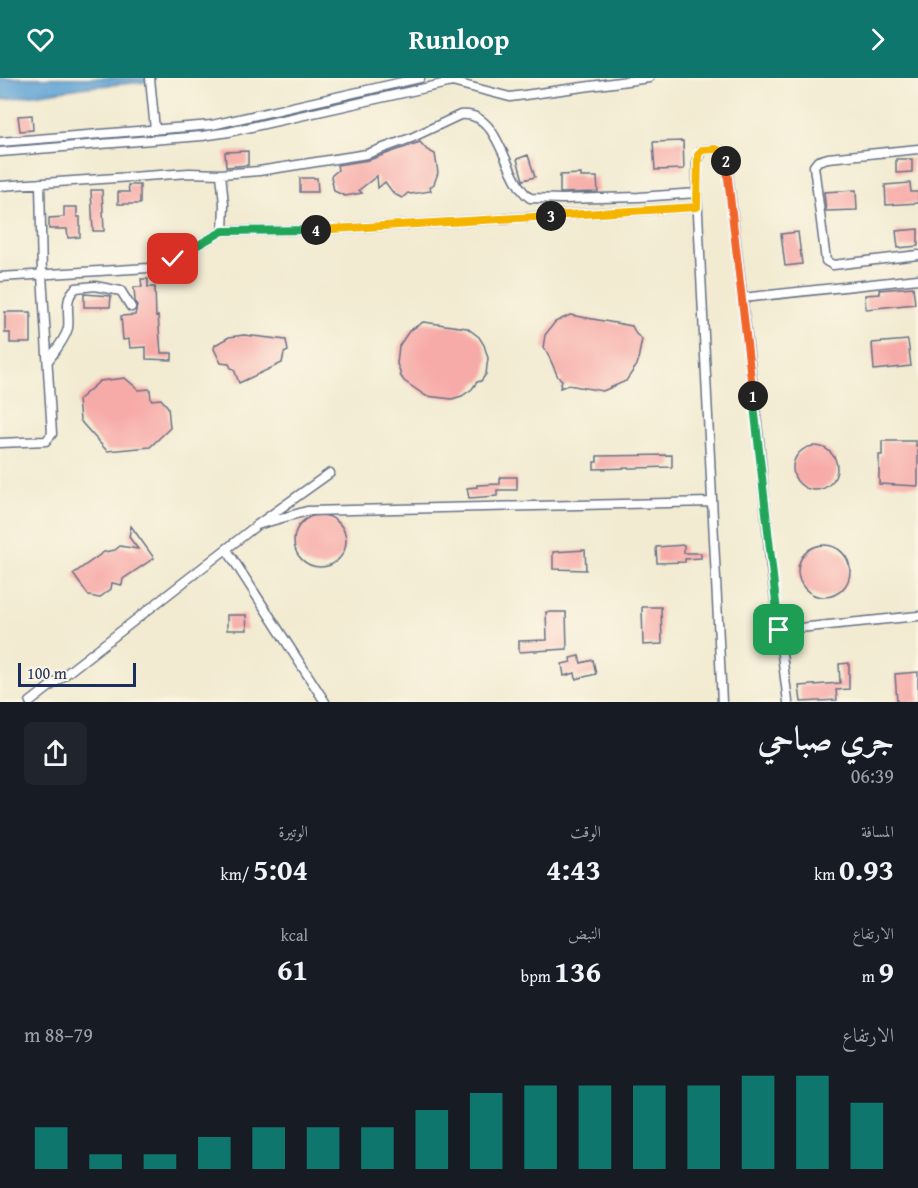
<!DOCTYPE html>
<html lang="ar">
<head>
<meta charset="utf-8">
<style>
	body { margin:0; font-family:"Gentium Book Plus",Amiri,serif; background:#20242c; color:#f1f3f6; direction:rtl; height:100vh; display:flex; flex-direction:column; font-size:22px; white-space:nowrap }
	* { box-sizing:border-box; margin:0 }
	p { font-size:20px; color:#9ea1a6 }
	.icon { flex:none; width:33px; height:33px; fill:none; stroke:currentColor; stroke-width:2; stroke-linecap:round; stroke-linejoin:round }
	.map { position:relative; height:624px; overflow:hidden; direction:ltr }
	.details { display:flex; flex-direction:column; background:#171b24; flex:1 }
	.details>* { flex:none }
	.scale { position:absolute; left:18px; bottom:15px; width:118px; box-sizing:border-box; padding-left:6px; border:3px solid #1b2f5e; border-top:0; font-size:16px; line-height:21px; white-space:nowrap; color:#1b2f5e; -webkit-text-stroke:4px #fcf5e5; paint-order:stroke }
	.pin { position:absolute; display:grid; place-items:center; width:51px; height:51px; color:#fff; margin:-26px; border-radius:12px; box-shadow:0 3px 9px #0006 }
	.km { position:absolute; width:30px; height:30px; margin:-15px; border-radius:50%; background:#222; color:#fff; font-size:16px; line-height:30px; text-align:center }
	.round { display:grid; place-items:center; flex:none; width:63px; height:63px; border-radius:9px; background:#20242c }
	.summary { display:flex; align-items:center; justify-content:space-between; height:102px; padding:0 24px }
	h1 { font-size:33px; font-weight:700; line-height:45px }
	.stats { display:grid; grid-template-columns:repeat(3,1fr); gap:9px; height:102px; padding:6px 24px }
	.stats div { display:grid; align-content:center }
	.stats b { font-size:30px; font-weight:700 }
	.stats small { font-size:16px; font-weight:400 }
	.stats p { font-size:16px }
	.chart { height:168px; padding:12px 24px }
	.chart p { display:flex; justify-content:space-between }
	.chart svg { width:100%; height:108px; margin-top:6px; stroke:#0f766e; stroke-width:6 }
	header { display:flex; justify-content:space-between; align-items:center; height:78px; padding:0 24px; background:#0f766e; color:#fff; font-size:27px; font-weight:700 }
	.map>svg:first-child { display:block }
	.water { fill:#5fa3d4; stroke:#3d6999; stroke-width:1.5 }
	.building { fill:#f7aba8 }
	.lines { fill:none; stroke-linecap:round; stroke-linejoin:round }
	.minor-casing { stroke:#667186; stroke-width:11 }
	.minor { stroke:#fff; stroke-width:8 }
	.split-1-casing { stroke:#fff; stroke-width:12 }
	.split-2-casing { stroke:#fff; stroke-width:12 }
	.split-3-casing { stroke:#fff; stroke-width:12 }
	.split-4-casing { stroke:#fff; stroke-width:12 }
	.split-5-casing { stroke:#fff; stroke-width:12 }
	.split-1 { stroke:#22a559; stroke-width:8 }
	.split-2 { stroke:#f0652b; stroke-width:8 }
	.split-3 { stroke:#f5b400; stroke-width:8 }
	.split-4 { stroke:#f5b400; stroke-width:8 }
	.split-5 { stroke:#22a559; stroke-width:8 }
</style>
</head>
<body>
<header><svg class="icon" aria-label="forward" viewBox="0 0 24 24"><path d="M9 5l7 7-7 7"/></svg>Runloop<svg class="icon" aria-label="heart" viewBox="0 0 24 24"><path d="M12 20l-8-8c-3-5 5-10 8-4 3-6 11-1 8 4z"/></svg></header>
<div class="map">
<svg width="918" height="624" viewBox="0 0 918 624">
	<rect width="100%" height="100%" fill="#fcf5e5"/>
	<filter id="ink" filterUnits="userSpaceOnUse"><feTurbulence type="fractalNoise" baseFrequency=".0167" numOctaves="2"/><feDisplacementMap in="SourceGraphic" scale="12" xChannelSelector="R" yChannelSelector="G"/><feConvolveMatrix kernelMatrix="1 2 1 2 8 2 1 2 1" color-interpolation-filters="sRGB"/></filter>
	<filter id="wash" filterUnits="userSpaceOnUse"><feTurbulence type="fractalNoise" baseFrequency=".008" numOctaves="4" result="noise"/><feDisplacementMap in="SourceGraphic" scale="24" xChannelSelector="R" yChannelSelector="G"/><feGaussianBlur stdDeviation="1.35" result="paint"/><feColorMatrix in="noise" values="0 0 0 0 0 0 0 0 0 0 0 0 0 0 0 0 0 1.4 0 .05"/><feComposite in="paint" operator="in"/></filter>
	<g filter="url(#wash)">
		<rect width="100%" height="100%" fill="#f2ebd1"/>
		<!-- water -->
		<path class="water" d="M0 0H146V4L87 9 0 22Z"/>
		<g id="blocks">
			<!-- building -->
			<path class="building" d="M32 37 33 52 20 53 18 38Z
				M683 63 684 91 655 92 653 64Z
				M420 64 427 72 435 76 438 95 434 106 430 109 431 113 411 116 408 115 402 120 394 116 385 104 378 110 377 98 359 112 362 115 345 118 334 113 331 98 338 92 337 87 369 82Z
				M248 73V87L226 89 225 74Z
				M528 77 535 99 523 102 517 81Z
				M896 81H912V94L896 95Z
				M581 96V99H597L598 114 560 115V97Z
				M300 100H317L318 114H300Z
				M910 105 911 114H918V125L886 127 885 107Z
				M128 107H140V126H118V114H129Z
				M91 112H102L104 153H93Z
				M856 112 857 132 826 133 824 114Z
				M64 129H77V139H80V159L68 160 67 151H49V140L64 139Z
				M918 151V168L898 170 896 153Z
				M798 154 802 186 785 188 781 156Z
				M141 201H148V209H155L156 239 158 238 161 275H172V282L146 281V269L130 270 129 261 123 262 121 238 135 237 137 228 135 223 134 209H142Z
				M913 209 915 226 866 231 865 217 880 216 879 212Z
				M84 216 111 218 110 229H84Z
				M5 234H31V265H10V255H5Z
				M570 237 632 248 636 256 642 261 637 287 626 303 603 313 568 307 560 310 562 302 558 299 546 272 543 270 545 257 555 244Z
				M423 244 467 250 479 259 484 267 488 280 486 296 481 303 477 304 472 311 462 318 452 321 426 318 404 303 400 297V293L397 286 399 268 409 253Z
				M244 257 286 262 288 273 284 275 282 285 239 305 234 291 231 290 229 286 221 285 214 271 215 267 229 259Z
				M908 262 911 288 874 292 872 265Z
				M125 300 139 312 150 311 151 322 161 321 168 329 170 350 150 369 107 373 83 346 80 342 78 322 100 303Z
				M882 363H916V368H918V408L879 406V377H882Z
				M793 390a22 22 0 1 1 44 0a22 22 0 1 1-44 0Z
				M672 377V389L594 391V384H597V378Z
				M500 399H517V412H497V418L469 420 467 410 477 409V407L500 406Z
				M294 463a26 26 0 1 1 52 0a26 26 0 1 1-52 0Z
				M131 448 154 480 123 501 122 507 112 505 111 511 99 520 89 518 73 496 104 474 115 472 120 468 138 471 129 459Z
				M684 467V475H701V480L685 481V484L657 485 656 469Z
				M798 493a26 26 0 1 1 52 0a26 26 0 1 1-52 0Z
				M585 472 586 492 553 491V474Z
				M642 529H661L662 566 643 567Z
				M546 534H566L567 571 519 574V563L547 562Z
				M227 537H246L247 552H227Z
				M579 578 581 585 593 582 596 596 576 601 575 595 564 598 562 586 571 584 570 580Z
				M849 585V611L836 612 837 622 801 624 799 608 840 605 839 586Z
				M918 594V624H897L895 596Z"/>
		</g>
	</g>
	<g filter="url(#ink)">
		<use href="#blocks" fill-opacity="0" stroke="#667186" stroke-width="1.5"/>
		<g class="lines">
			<defs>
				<path id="minor" d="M150 0 155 52
					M0 64 212 47 420 0
					M918 71 828 80 818 83 814 88 826 183 833 187 918 177
					M0 74 202 58 229 54 452 4 510 19 649 0
					M0 108 189 95 221 96 259 93 367 76 411 60 460 37C501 31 504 102 530 120L562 121 639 119 697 115
					M223 153 317 152 697 129
					M0 199 149 190 173 181 223 153 224 126 221 96
					M742 220 918 201
					M48 283C55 273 65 262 68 250 70 235 63 221 76 210L95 208 121 213 131 229
					M0 365 46 363 52 356 42 197 40 105
					M257 447 307 433 712 424
					M227 472 325 624
					M779 552 918 538
					M30 624 257 447 330 395
					M722 624 697 115V82L702 72 715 71 722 73 726 80 759 363 770 481 788 624"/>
			</defs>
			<!-- minor casing -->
			<use href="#minor" class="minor-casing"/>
			<!-- minor -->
			<use href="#minor" class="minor"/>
		</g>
	</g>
	<g class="lines" filter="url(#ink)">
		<defs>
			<path id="split-1" d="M753 318 779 552"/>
			<path id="split-2" d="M726 83 753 318"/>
			<path id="split-3" d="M551 138 697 129 698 77 702 72 715 71 722 73 726 83"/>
			<path id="split-4" d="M316 152 551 138"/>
			<path id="split-5" d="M173 181 223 153 316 152"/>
		</defs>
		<!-- split-1 casing -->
		<use href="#split-1" class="split-1-casing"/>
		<!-- split-2 casing -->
		<use href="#split-2" class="split-2-casing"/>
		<!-- split-3 casing -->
		<use href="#split-3" class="split-3-casing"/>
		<!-- split-4 casing -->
		<use href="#split-4" class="split-4-casing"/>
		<!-- split-5 casing -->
		<use href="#split-5" class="split-5-casing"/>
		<!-- split-1 -->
		<use href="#split-1" class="split-1"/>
		<!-- split-2 -->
		<use href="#split-2" class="split-2"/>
		<!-- split-3 -->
		<use href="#split-3" class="split-3"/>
		<!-- split-4 -->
		<use href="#split-4" class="split-4"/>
		<!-- split-5 -->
		<use href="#split-5" class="split-5"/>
	</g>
</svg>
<div class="scale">100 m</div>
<div class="pin" style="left:779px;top:552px;background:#1e9e55"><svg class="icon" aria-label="arrive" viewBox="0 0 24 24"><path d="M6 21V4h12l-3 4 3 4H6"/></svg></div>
<div class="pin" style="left:173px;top:181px;background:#d93025"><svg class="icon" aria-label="check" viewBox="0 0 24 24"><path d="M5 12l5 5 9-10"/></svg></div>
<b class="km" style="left:753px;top:318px">1</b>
<b class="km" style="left:726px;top:83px">2</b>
<b class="km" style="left:551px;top:138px">3</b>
<b class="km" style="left:316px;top:152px">4</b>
</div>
<section class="details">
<div class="summary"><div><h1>جري صباحي</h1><p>06:39</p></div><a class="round"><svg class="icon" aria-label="share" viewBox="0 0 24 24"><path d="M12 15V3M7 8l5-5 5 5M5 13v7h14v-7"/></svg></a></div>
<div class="stats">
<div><p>المسافة</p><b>0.93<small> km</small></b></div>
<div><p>الوقت</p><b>4:43</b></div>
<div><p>الوتيرة</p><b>5:04<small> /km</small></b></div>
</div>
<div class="stats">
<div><p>الارتفاع</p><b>9<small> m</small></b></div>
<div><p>النبض</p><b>136<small> bpm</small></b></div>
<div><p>kcal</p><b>61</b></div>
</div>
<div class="chart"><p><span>الارتفاع</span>79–88 m</p>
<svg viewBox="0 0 160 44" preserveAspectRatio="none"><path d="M5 44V27M15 44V38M25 44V38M35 44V31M45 44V27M55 44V27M65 44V27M75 44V20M85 44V13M95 44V10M105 44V10M115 44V10M125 44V10M135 44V6M145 44V6M155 44V17"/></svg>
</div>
</section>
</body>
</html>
